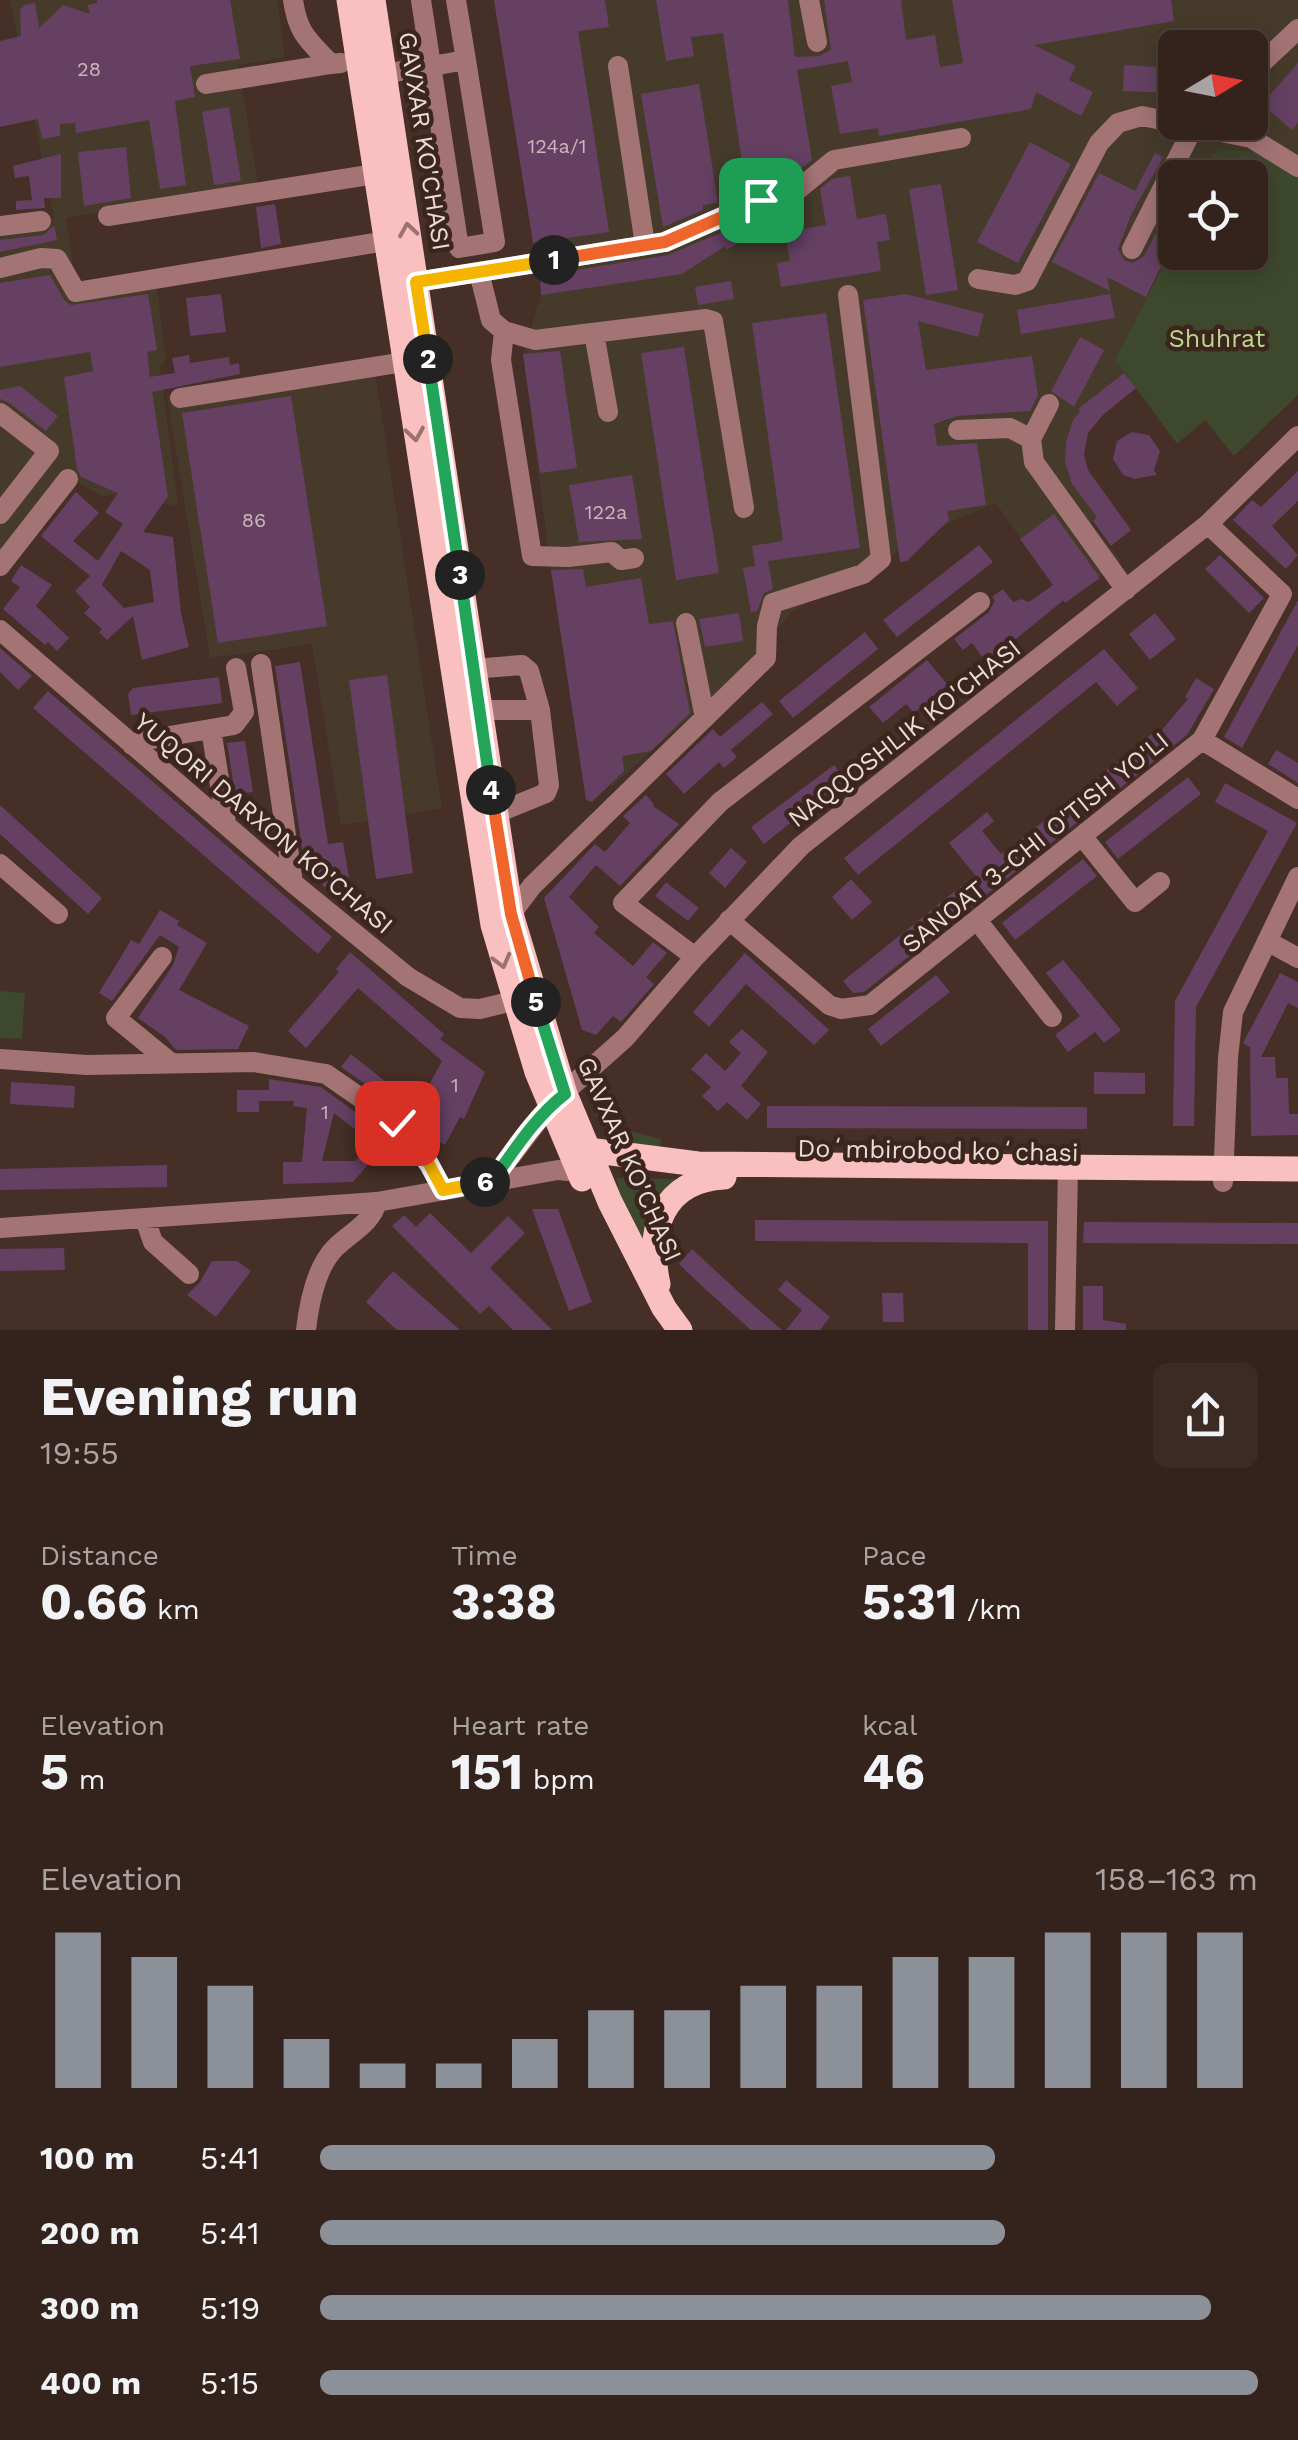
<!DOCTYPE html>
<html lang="en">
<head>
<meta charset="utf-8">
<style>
	body { margin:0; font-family:"Work Sans",sans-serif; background:#3c2b25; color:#f1f3f6; height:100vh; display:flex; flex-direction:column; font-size:38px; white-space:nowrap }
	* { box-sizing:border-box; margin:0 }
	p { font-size:32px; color:#a9a4a3 }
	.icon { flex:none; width:55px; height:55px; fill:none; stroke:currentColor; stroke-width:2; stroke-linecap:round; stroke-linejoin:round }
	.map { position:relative; height:1330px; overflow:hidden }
	.drawer { display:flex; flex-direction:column; background:#34231c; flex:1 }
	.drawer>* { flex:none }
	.needle { width:65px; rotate:80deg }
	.tools { position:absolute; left:1158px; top:30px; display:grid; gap:20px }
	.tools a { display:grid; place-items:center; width:110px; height:110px; border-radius:15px; background:#34231c; box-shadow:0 5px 25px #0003,0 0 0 2px #4e403b; font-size:50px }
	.pin { position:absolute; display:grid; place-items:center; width:85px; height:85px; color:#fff; margin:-42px; border-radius:20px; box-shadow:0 5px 15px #0006 }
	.km { position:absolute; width:50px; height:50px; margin:-25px; border-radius:50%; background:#222; color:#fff; font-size:28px; line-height:50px; text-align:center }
	.round { display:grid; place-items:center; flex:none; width:105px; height:105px; border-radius:15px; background:#3c2b25 }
	.overview { display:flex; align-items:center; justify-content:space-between; height:170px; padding:0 40px }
	h1 { font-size:55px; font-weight:700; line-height:75px }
	.figures { display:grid; grid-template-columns:repeat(3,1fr); gap:15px; height:170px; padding:10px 40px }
	.figures div { display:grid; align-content:center }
	.figures b { font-size:50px; font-weight:700 }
	.figures small { font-size:28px; font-weight:400 }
	.figures p { font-size:28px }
	.chart { height:280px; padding:20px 40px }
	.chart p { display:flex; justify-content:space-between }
	.chart svg { width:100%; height:180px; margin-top:10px; stroke:#8c9099; stroke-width:6 }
	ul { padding:0 40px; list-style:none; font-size:32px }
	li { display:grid; grid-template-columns:160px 120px 1fr; align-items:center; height:75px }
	li i { height:25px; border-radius:12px; background:#8c9099 }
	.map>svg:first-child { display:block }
	.commercial { fill:#473a2b }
	.industrial { fill:#463b2b; fill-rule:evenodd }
	.green { fill:#3d482d }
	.building { fill:#654063; fill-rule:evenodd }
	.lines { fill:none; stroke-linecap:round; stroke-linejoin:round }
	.minor { stroke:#a47475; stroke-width:20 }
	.major { stroke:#fabfbf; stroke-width:25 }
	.oneway { stroke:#9a726e }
	.split-1-casing { stroke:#fff; stroke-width:20 }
	.split-2-casing { stroke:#fff; stroke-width:20 }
	.split-3-casing { stroke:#fff; stroke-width:20 }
	.split-4-casing { stroke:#fff; stroke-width:20 }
	.split-5-casing { stroke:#fff; stroke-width:20 }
	.split-6-casing { stroke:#fff; stroke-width:20 }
	.split-7-casing { stroke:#fff; stroke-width:20 }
	.split-1 { stroke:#f0652b; stroke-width:12 }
	.split-2 { stroke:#f5b400; stroke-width:12 }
	.split-3 { stroke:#22a559; stroke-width:12 }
	.split-4 { stroke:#22a559; stroke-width:12 }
	.split-5 { stroke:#f0652b; stroke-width:12 }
	.split-6 { stroke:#22a559; stroke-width:12 }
	.split-7 { stroke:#f5b400; stroke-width:12 }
	.labels { text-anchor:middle; stroke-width:9; stroke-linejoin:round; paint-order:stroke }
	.number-label { font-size:20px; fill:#cab5ba }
	.street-label { font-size:25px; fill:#ebdcd7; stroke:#3b251d }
	.park-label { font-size:25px; fill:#b9d88d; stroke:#3b251d }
</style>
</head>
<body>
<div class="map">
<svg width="1298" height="1330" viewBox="0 0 1298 1330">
	<rect width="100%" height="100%" fill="#452f26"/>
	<!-- commercial -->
	<path class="commercial" d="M374 365 442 808 341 825 312 644 210 658 167 396Z"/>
	<!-- industrial -->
	<path class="industrial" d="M10 0H277L285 57 238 65 258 185 66 218 76 284 155 272 166 360 160 367 178 506 134 498 133 492 101 496 68 476 0 562V233L54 218Z
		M494 0H1298V158L1262 152 1211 154 1203 177 1175 178V240L1115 360 1124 373 1089 401 1073 420 1066 441 1065 462 1072 484 1097 517 1091 523 1121 561 1065 603 996 503 955 520 792 612 746 667 611 787 593 631 562 635 550 563 523 354 541 295 540 275ZM1175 48H1250V122H1175Z"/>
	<!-- green -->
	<path class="green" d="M1226 150 1262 152 1298 175V395L1234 456 1205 420 1177 444 1115 360 1175 242V252H1250V178L1203 177 1211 154Z
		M0 991 25 993 22 1039 0 1038Z
		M603 1080 611 1091 602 1097 606 1111 619 1128 661 1139 660 1149C625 1143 600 1135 589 1097L592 1087Z
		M616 1178 675 1179 648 1248 620 1198Z"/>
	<!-- building -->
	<path class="building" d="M97 0H230L240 59 190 66 195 97 175 101 186 185 160 189 149 120 76 133 75 123 60 124V136L42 139 38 119 0 127V41L21 36 20 10 25 5 35 3 39 28 63 5 90 14 88 5 97 3Z
		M494 0H605L609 27 578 31 609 232 533 243Z
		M656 0H788L795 57 819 56 831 50 824 0H901L906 40 935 35 940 67 963 63 952 0H1171L1174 21 1034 45 1076 66 1069 80 1093 92 1081 116 1036 92 1031 109 879 136 878 128 840 134 831 86 852 82 848 61 797 70 812 160 792 175 745 182 723 33 691 37 694 56 666 61Z
		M1298 63V123L1292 130 1262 104Z
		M1124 65 1175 68V93L1123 91Z
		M699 84 718 203 703 205V210L663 227 641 94Z
		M229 107 241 181 214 185 202 112Z
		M1030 142 1071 164 1018 263 977 242Z
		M126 147 131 198 84 206 78 152Z
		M1155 153 1163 157 1131 215 1118 249 1125 261 1134 263 1144 256 1158 229 1175 238 1146 297 1107 277 1110 291 1052 262 1099 173 1135 191Z
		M61 154V198H44L45 208 16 210V201L32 200 29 176 15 178 13 166Z
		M850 176 857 219 886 214 890 240 877 242 881 271 781 287 777 263 790 261 785 232 826 225 820 189 832 179Z
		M941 184 958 290 926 295 909 189Z
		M275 204 281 244 261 248 256 207Z
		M770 212 776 221 726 250 725 246 682 274 541 295 540 276 668 255Z
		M54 226 57 240 0 252V240L43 235Z
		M50 275 65 301 71 305 148 294 157 350 147 352 150 377 175 373 172 358 189 355 190 363 229 357 230 365 239 363 240 374 152 392 168 496 143 532 173 537 181 613 189 647 142 660 133 616 107 640 99 632 102 629 84 613 90 607 75 591 90 576 41 536 76 492 99 513 73 541 98 561 123 524 105 512 118 493 81 477 77 469 64 377 93 371 90 352 0 367V283ZM121 551 150 570 154 602 124 608 102 585Z
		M731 281 734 299 698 305 695 287Z
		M221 294 226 332 190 336 186 298Z
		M906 294 984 314 978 337 918 321 926 370 1032 356 1038 396 1030 411 957 416 934 424 937 446 977 443 986 505 947 511 949 520 907 561 900 562 863 300Z
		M1110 294 1115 318 1021 334 1017 310Z
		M826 313 860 548 768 561 773 589 764 593 757 611 751 612 743 568 755 566 752 546 783 541 752 323Z
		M1080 337 1104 350 1074 407 1051 391Z
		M684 347 719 573 676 580 641 353Z
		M560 351 577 468 540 473 523 354Z
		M1124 373 1136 388 1103 415 1088 433 1084 454 1088 470 1131 530 1111 546 1093 521 1097 517 1072 484 1065 462 1066 441 1073 420 1081 410 1078 409Z
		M20 386 58 416 46 431 8 402 0 399V390Z
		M291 396 327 626 218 643 182 413Z
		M1132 432 1149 435 1160 451 1154 470 1157 475 1134 479 1123 475 1113 459 1117 441Z
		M1298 471V501L1272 526 1298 555 1286 569 1233 520 1252 500 1261 507Z
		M632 475 642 539 579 542 569 485Z
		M1054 514 1100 578 1065 603 1064 600 1001 651 1004 654 989 666 972 643 963 650 954 639 989 612 995 600 992 597 1003 589 1013 602 1021 599 1029 602 1053 585 1020 539Z
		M979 545 993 562 897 637 883 620Z
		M1220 555 1264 598 1249 613 1205 569Z
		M21 565 52 585 36 606 69 638 57 651 48 642 45 645 3 609 20 587 11 581Z
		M583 569 586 587 641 578 649 624 673 621 690 713 651 751 622 756 624 771 592 802 586 800 551 570Z
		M1298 600V645L1242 748 1224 737Z
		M739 613 743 641 705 647 699 619Z
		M1155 613 1176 639 1150 660 1129 634Z
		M865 632 878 649 793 718 779 701Z
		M0 648 32 676 18 690 0 672Z
		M1104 649 1138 688 1117 706 1096 682 858 875 844 858Z
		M927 660 948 685 914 713 906 704 883 723 869 707Z
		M300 662 328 844 343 842 350 883 323 887 321 873 309 875 307 860 304 861 275 666Z
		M387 675 413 873 376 879 349 680Z
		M219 677 222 703 131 715 128 694 133 688Z
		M1196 678 1214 689 1187 735 864 992 853 993 843 981 975 875 949 843 987 812 994 821 982 831 1001 854 1005 852 1153 733 1156 737 1188 699 1185 697Z
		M48 691 332 937 318 954 33 708Z
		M762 702 773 714 731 750 737 757 724 768 719 762 684 794 666 774 713 729 720 737Z
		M245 741 253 792 235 794 227 743Z
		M1276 750 1298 763V783L1268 764Z
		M834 765 845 779 764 844 751 827Z
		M1188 777 1201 794 1118 859 1105 842Z
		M1225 783 1297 823 1196 1007 1194 1126H1173L1175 1001 1268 831 1215 802Z
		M646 795 654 804 653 806 679 824 620 886 596 865 569 897 599 927 594 933 633 966 653 942 667 953 646 977 654 984 621 1022 613 1016 596 1035 582 1030 544 898 595 844 605 852 630 823 623 816Z
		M0 805 102 898 88 914 0 834Z
		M731 848 747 862 725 888 709 873Z
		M1083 859 1097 876 1015 940 1002 923Z
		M851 879 872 902 852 920 832 897Z
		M666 882 699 908 688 921 655 896Z
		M160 910 179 921 177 925 207 943 179 990 249 1026 238 1049 176 1050 165 1037 138 1018 173 965 179 947 160 935 112 1001 99 993 131 940 139 944Z
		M350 952 444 1034 440 1039 485 1072 464 1119 460 1117 445 1145 422 1132 405 1112 341 1067 351 1054 417 1107 442 1061 358 988 306 1048 288 1031 339 972 336 969Z
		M745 953 829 1030 814 1045 746 984 709 1027 693 1012Z
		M1063 960 1121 1030 1104 1043 1095 1032 1068 1052 1055 1035 1080 1016 1046 973Z
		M1280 973 1298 982V1008L1288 1003 1261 1057H1275L1276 1078H1288L1289 1114H1298V1135L1251 1136 1250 1047 1243 1043Z
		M936 975 950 992 881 1046 868 1029Z
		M742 1029 768 1052 741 1086 761 1104 747 1120 727 1102 718 1111 702 1096 711 1087 691 1069 706 1053 725 1071 741 1053 729 1042Z
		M1094 1072 1145 1073V1094H1094Z
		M269 1079 321 1087 391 1138 353 1182 283 1184V1162H302L307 1108 293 1106 294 1101H259V1112H237V1090H269ZM334 1113 371 1142 355 1161H322Z
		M11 1082 75 1086 74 1108 10 1104Z
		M767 1106 1087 1107V1129L767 1128Z
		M167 1165V1187L0 1190V1169Z
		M532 1209H558L592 1302 569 1311Z
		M430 1213 471 1253 508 1216 525 1233 490 1268 552 1330H513L489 1306 480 1314 392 1226 404 1215 416 1227Z
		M755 1220 1048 1221V1330H1028V1243L755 1241Z
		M1084 1222 1298 1223V1244L1083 1243Z
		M64 1248 65 1270 0 1271V1249Z
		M692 1249 744 1297 782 1330H751L704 1288 679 1264Z
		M212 1261H237L251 1271 216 1317 187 1295 200 1282Z
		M393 1271 460 1330H397L366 1302Z
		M786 1280 830 1317 820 1330H786L802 1310 778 1290Z
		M1083 1286H1103V1320L1126 1324V1330H1083Z
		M882 1293H903L904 1322H883Z"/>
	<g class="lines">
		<!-- minor -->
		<path class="minor" d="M293 0C298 34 308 40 331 64L341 63
			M456 0 466 60
			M809 0 817 42
			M618 66 645 245
			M384 74C411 69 439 65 466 60L495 242 459 248 421 0
			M1250 74 1298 29
			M206 84 331 64
			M108 216 375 174
			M0 226 41 221
			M1132 249 1194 126
			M0 268 41 258 57 259 76 292 386 241
			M479 272 491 320 504 331 535 340 706 319 713 321 744 508
			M978 279 1015 285 1027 281 1099 143 1118 123 1142 116 1251 138 1298 167
			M404 284 665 242 761 200 795 192 834 160 961 138
			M504 331 501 360 532 556 568 557 612 552 621 560 634 558
			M594 333 608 412
			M180 398 404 362
			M0 413 49 451 0 514
			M958 430 1010 428 1031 439 1034 462 1126 590
			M1031 439 1049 404
			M0 566 68 479
			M686 623 705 718
			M0 630 293 883 408 977 460 1008 480 1009 513 1001
			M261 664 293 883
			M460 670 522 665 529 671 540 710 549 785 546 793 482 819
			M466 710H540
			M211 729 226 823
			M1202 740 1298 799
			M132 745 146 740 234 725 244 712 236 668
			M1082 836 1135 902 1160 882
			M0 864 58 914
			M511 914 532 886 766 658 767 626 773 603 863 574 881 559 848 295
			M729 920 829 1005 841 1009 870 1005 1202 740 1282 594 1208 524
			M977 920 1052 1017
			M1267 941 1298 958
			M162 957 116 1018 171 1063
			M695 957 623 903 720 802 980 602
			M0 1059 87 1065 254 1062 326 1074 397 1123 429 1164 443 1190
			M492 1181 550 1105 625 1038 695 957 801 846 1208 524 1298 436
			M1223 1182 1228 1058 1233 1012 1298 877
			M145 1219 153 1242 189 1274
			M0 1228 377 1202 558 1170 579 1172
			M306 1330C309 1304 316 1267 335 1248 350 1233 372 1223 377 1202
			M1065 1330 1068 1167"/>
		<!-- major -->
		<path class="major" d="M349 0 493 925 537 1072 582 1179
			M373 0 511 914 565 1094 610 1202 664 1308 680 1330
			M575 1155 588 1150 698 1164 1298 1169
			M658 1284C646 1230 663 1180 724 1177"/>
	</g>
	<!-- one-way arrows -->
	<defs><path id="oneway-chevron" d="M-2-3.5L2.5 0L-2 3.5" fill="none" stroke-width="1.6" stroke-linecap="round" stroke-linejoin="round" transform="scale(2.5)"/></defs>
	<g class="oneway">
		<use href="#oneway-chevron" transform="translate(408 230) rotate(-99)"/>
		<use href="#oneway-chevron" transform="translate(415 434) rotate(81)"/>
		<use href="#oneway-chevron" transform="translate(502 961) rotate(75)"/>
	</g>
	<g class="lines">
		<defs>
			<path id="split-1" d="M554 260 665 242 761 200"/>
			<path id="split-2" d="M428 359 416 282 554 260"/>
			<path id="split-3" d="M428 359 460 575"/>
			<path id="split-4" d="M460 575 491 790"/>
			<path id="split-5" d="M491 790 511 914 536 1002"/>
			<path id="split-6" d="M485 1182 492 1181C514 1151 535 1117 565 1094L536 1002"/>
			<path id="split-7" d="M397 1123 429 1164 443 1190 485 1182"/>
		</defs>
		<!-- split-1 casing -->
		<use href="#split-1" class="split-1-casing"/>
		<!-- split-2 casing -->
		<use href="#split-2" class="split-2-casing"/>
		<!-- split-3 casing -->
		<use href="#split-3" class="split-3-casing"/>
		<!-- split-4 casing -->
		<use href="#split-4" class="split-4-casing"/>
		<!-- split-5 casing -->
		<use href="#split-5" class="split-5-casing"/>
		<!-- split-6 casing -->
		<use href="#split-6" class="split-6-casing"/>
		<!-- split-7 casing -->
		<use href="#split-7" class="split-7-casing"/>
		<!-- split-1 -->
		<use href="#split-1" class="split-1"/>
		<!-- split-2 -->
		<use href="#split-2" class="split-2"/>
		<!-- split-3 -->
		<use href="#split-3" class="split-3"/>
		<!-- split-4 -->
		<use href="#split-4" class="split-4"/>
		<!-- split-5 -->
		<use href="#split-5" class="split-5"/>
		<!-- split-6 -->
		<use href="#split-6" class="split-6"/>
		<!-- split-7 -->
		<use href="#split-7" class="split-7"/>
	</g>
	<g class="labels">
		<!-- number labels -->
		<g class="number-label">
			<text x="89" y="76">28</text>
			<text x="557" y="153">124a/1</text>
			<text x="606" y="519">122a</text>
			<text x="254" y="527">86</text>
			<text x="455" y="1092">1</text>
			<text x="325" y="1119">1</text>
		</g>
		<!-- street labels -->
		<g class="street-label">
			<text transform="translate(425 141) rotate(81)" y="9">GAVXAR KO'CHASI</text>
			<text transform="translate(904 733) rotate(-38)" y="9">NAQQOSHLIK KO'CHASI</text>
			<text transform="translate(264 823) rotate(40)" y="9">YUQORI DARXON KO'CHASI</text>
			<text transform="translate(1035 842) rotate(-39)" y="9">SANOAT 3-CHI O'TISH YO'LI</text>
			<text transform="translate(938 1150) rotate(1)" y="9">Doʻmbirobod koʻchasi</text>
			<text transform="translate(630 1159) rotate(66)" y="9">GAVXAR KO'CHASI</text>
		</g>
		<!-- park labels -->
		<g class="park-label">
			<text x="1217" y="347">Shuhrat</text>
		</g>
	</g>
</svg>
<div class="tools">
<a><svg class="needle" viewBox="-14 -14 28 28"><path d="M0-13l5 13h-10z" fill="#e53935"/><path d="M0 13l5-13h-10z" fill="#a9a4a3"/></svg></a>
<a><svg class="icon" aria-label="locate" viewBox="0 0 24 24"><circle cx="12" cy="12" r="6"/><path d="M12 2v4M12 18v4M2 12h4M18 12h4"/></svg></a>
</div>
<div class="pin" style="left:761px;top:200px;background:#1e9e55"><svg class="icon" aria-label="arrive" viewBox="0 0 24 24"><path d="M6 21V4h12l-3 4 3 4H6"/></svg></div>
<div class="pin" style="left:397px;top:1123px;background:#d93025"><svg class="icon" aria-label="check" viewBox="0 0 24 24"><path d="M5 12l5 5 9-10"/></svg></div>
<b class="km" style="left:554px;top:260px">1</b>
<b class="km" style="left:428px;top:359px">2</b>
<b class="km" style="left:460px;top:575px">3</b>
<b class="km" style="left:491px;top:790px">4</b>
<b class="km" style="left:536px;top:1002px">5</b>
<b class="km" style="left:485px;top:1182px">6</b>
</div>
<section class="drawer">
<div class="overview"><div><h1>Evening run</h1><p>19:55</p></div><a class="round"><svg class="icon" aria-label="share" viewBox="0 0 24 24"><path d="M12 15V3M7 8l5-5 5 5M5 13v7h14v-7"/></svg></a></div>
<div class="figures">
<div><p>Distance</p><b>0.66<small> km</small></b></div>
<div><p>Time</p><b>3:38</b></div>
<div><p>Pace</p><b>5:31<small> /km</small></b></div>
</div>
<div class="figures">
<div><p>Elevation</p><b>5<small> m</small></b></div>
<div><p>Heart rate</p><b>151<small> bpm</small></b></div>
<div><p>kcal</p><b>46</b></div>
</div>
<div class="chart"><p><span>Elevation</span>158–163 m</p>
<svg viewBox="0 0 160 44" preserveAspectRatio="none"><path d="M5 44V6M15 44V12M25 44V19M35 44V32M45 44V38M55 44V38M65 44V32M75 44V25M85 44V25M95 44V19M105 44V19M115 44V12M125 44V12M135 44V6M145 44V6M155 44V6"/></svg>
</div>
<ul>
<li><b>100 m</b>5:41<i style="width:72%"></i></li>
<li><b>200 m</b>5:41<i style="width:73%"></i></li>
<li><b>300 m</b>5:19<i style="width:95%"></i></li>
<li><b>400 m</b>5:15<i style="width:100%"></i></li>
</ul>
</section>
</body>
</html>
